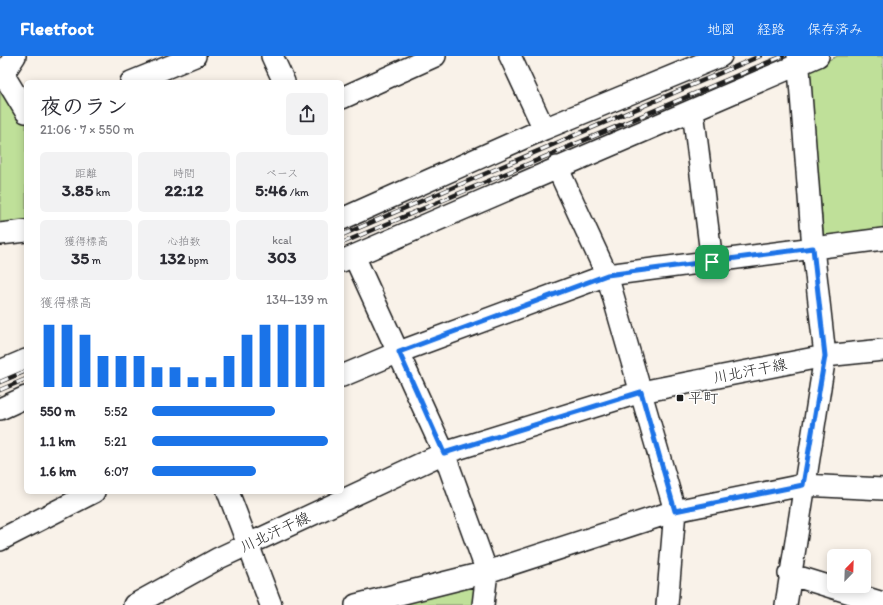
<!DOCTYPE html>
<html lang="ja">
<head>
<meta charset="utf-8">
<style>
	body { margin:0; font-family:Itim,"Klee One",sans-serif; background:#f2f2f3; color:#2b2b33; height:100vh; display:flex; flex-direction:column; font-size:15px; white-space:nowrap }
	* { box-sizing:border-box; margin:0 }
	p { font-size:13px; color:#7c7c81 }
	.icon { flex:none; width:22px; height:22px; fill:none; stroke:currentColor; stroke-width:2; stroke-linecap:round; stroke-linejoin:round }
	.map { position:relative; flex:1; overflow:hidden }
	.sheet { position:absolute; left:24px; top:24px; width:320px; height:414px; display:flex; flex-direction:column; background:#fff; border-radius:6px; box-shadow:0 2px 10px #0003 }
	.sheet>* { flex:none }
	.needle { width:26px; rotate:23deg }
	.fabs { position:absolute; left:827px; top:493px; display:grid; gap:8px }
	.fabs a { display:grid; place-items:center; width:44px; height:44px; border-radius:6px; background:#fff; box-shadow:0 2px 10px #0003; font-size:20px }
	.pin { position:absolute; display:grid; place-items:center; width:34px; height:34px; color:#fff; margin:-17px; border-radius:8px; box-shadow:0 2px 6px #0006 }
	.round { display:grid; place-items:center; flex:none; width:42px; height:42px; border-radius:6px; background:#f2f2f3 }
	.summary { display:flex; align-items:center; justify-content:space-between; height:68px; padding:0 16px }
	h1 { font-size:22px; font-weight:700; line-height:30px }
	.metrics { display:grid; grid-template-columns:repeat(3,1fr); gap:6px; height:68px; padding:4px 16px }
	.metrics div { display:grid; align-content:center; border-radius:6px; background:#f2f2f3; text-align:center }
	.metrics b { font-size:17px; font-weight:700 }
	.metrics small { font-size:11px; font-weight:400 }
	.metrics p { font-size:11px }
	.chart { height:112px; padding:8px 16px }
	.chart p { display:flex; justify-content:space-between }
	.chart svg { width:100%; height:72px; margin-top:4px; stroke:#1a73e8; stroke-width:6 }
	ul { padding:0 16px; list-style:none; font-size:13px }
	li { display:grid; grid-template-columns:64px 48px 1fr; align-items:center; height:30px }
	li i { height:10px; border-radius:5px; background:#1a73e8 }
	header { display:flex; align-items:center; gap:24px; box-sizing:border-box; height:56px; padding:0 20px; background:#1a73e8; color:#fff }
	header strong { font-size:19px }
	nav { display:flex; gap:22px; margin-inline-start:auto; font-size:14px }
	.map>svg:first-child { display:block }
	.green { fill:#bfe099; stroke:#6e7e5a }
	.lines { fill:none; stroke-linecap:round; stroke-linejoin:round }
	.minor-casing { stroke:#1c1c1c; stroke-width:24 }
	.minor { stroke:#fff; stroke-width:21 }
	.rail-casing { stroke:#1c1c1c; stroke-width:4.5 }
	.rail { stroke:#fff; stroke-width:3; stroke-dasharray:9; stroke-linecap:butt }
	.route-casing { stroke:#fff; stroke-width:8 }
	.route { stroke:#1a73e8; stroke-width:5 }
	.poi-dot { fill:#1c1c1c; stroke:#fff; stroke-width:1.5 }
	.labels { text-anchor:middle; stroke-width:3; stroke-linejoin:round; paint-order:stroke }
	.street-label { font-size:15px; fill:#1c1c1c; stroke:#fff }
	.poi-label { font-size:15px; fill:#1c1c1c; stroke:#fff; text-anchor:start }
</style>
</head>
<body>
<header>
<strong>Fleetfoot</strong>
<nav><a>地図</a><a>経路</a><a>保存済み</a></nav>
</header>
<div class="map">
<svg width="883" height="549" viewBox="0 0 883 549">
	<rect width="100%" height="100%" fill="#f9f2e9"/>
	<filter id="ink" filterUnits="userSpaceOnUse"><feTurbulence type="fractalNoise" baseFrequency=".025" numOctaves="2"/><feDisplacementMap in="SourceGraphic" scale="8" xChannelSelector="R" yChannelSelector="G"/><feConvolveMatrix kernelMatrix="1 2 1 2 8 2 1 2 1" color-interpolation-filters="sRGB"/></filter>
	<g filter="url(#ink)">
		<!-- green -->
		<path class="green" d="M838 0H883V177L824 184 809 12Z
			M4 25 26 67V169L0 172V32Z
			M481 522 476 549H378Z"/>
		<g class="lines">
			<defs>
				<path id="minor" d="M272 0 284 26
					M510 0 544 73
					M0 15 3 18 26 56
					M0 23 15 0
					M131 26 195 0
					M342 42 435 0
					M693 55 712 206
					M557 111 607 219 675 455 667 549
					M342 163 544 73 721 0
					M0 178 26 175
					M354 200 444 397 487 516 483 549
					M342 205 818 0
					M0 315 26 304
					M342 320 399 296 607 219 883 183
					M0 353 26 341
					M228 436 271 549
					M0 484 94 436
					M789 518 883 547
					M134 549 219 502 444 397 641 336 825 300 883 294
					M356 549 487 516 675 455 803 429 883 433
					M786 549 825 300 813 192 798 0"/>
			</defs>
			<!-- minor casing -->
			<use href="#minor" class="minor-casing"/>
			<!-- minor -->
			<use href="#minor" class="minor"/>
			<defs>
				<path id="rail" d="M342 179 760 0
					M342 187 783 0
					M0 326 26 315
					M0 334 26 323"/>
			</defs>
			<!-- rail casing -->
			<use href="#rail" class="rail-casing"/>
			<!-- rail -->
			<use href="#rail" class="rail"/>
		</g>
	</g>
	<g class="lines" filter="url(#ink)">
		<defs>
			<path id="route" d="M813 192 825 300 803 429 675 455 641 336 444 397 399 296 607 219Z"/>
		</defs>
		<!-- route casing -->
		<use href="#route" class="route-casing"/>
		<!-- route -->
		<use href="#route" class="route"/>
	</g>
	<!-- markers -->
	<rect class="poi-dot" x="676" y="338" width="8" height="8" rx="2"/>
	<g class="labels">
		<!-- street labels -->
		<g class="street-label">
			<text transform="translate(750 315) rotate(-11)" y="5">川北汗干線</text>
			<text transform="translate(275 476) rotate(-25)" y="5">川北汗干線</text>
		</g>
		<!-- poi labels -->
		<g class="poi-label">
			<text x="688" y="347">平町</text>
		</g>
	</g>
</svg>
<div class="fabs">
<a><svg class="needle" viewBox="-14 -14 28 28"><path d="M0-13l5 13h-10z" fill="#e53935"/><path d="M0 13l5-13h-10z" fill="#7c7c81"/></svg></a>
</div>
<div class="pin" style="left:712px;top:206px;background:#1e9e55"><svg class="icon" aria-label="arrive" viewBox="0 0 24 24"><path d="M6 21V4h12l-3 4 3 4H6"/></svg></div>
<section class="sheet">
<div class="summary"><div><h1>夜のラン</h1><p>21:06 · 7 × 550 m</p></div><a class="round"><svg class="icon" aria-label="share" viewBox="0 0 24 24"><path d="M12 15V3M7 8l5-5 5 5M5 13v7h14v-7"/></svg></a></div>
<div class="metrics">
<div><p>距離</p><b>3.85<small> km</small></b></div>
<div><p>時間</p><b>22:12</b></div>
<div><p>ペース</p><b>5:46<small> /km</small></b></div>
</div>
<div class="metrics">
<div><p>獲得標高</p><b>35<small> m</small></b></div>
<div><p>心拍数</p><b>132<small> bpm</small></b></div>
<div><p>kcal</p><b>303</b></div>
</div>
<div class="chart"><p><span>獲得標高</span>134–139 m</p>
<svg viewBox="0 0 160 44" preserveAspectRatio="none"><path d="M5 44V6M15 44V6M25 44V12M35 44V25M45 44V25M55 44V25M65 44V32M75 44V32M85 44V38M95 44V38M105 44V25M115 44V12M125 44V6M135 44V6M145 44V6M155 44V6"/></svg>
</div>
<ul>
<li><b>550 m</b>5:52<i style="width:70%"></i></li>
<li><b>1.1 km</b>5:21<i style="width:100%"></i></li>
<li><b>1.6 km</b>6:07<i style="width:59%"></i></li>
</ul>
</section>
</div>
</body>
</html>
